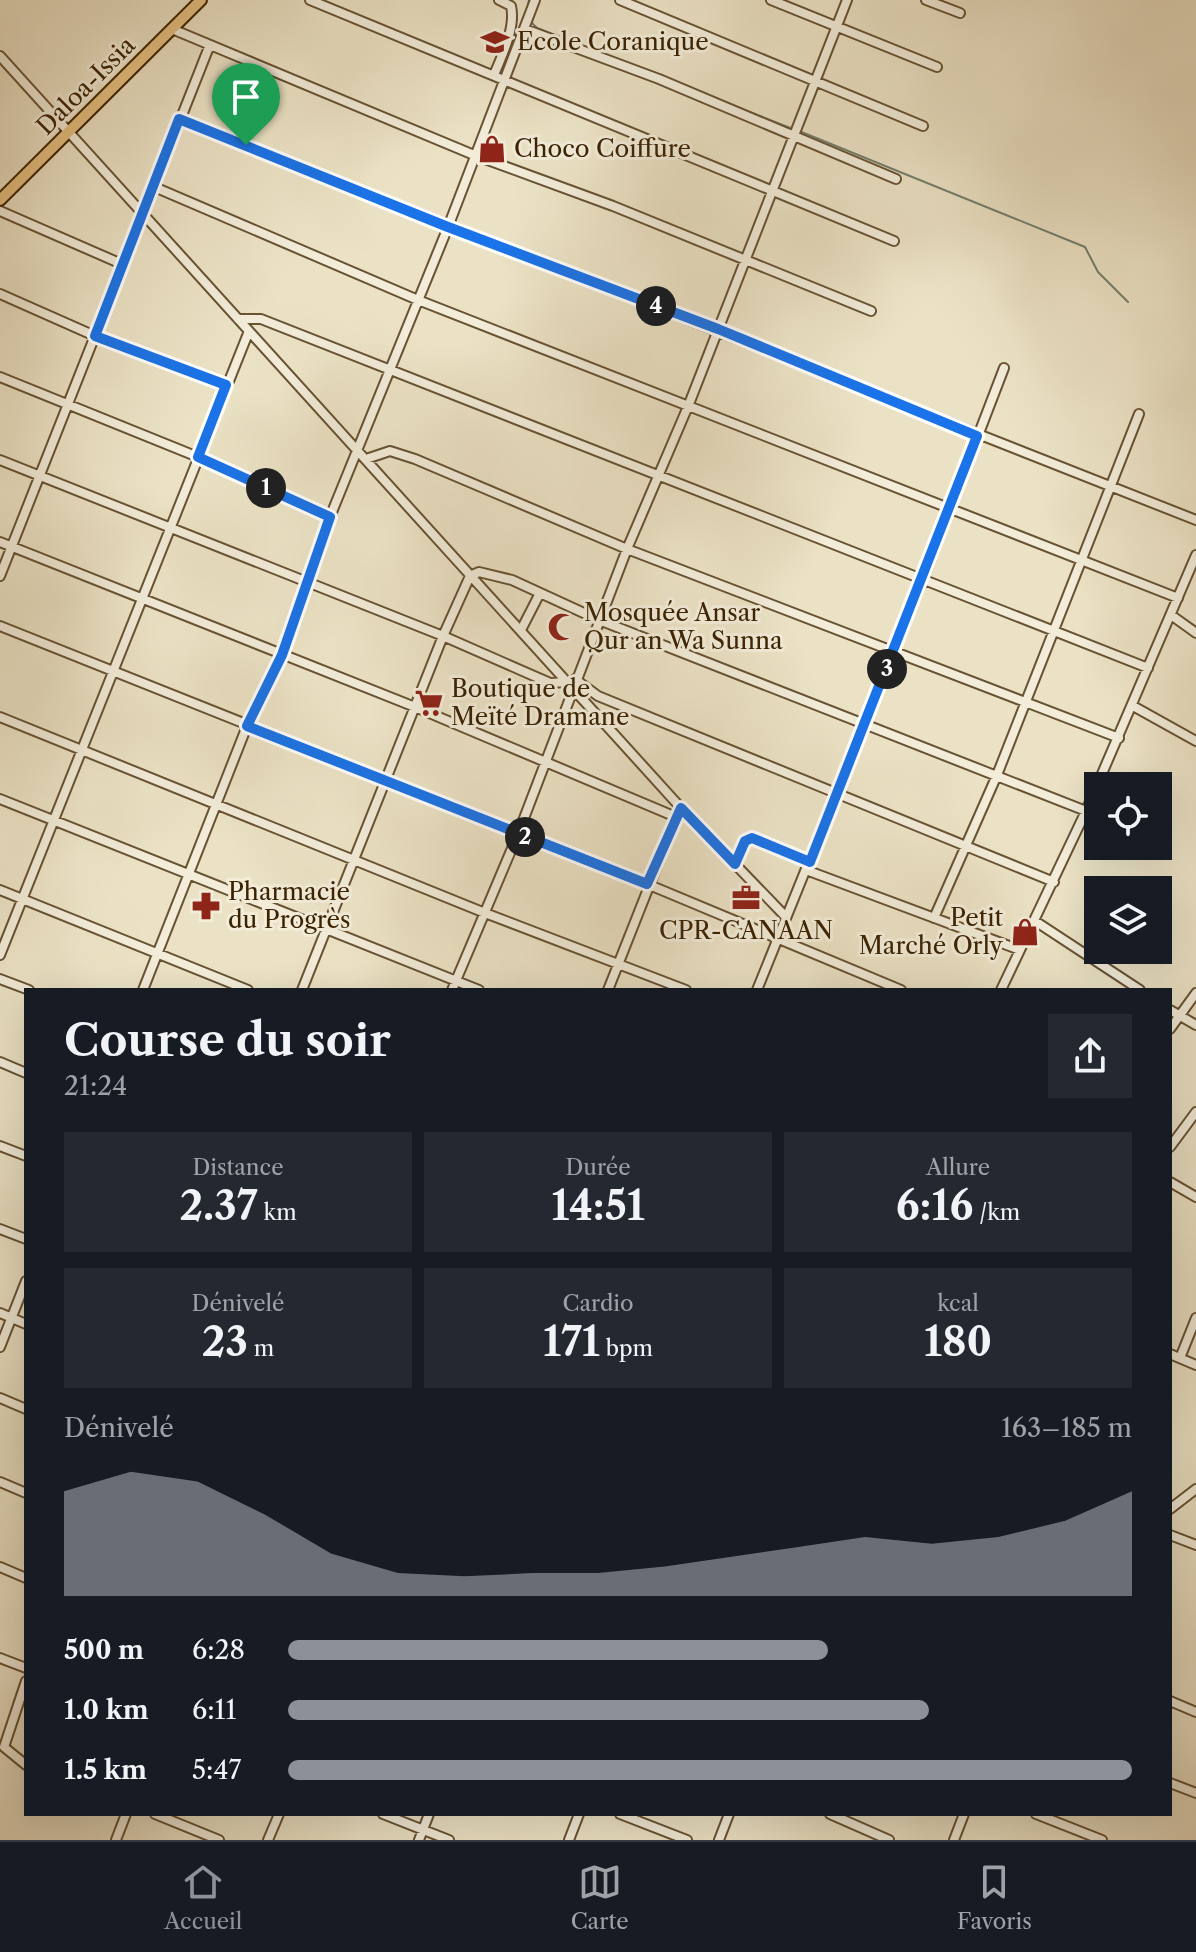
<!DOCTYPE html>
<html lang="fr">
<head>
<meta charset="utf-8">
<style>
	body { margin:0; font-family:"Libre Caslon Text",serif; background:#242831; color:#f1f3f6; height:100vh; display:flex; flex-direction:column; font-size:30px; white-space:nowrap }
	* { box-sizing:border-box; margin:0 }
	p { font-size:26px; color:#9ea1a6 }
	.icon { flex:none; width:44px; height:44px; fill:none; stroke:currentColor; stroke-width:2; stroke-linecap:round; stroke-linejoin:round }
	.map { position:relative; flex:1; overflow:hidden }
	.side { position:absolute; left:24px; top:988px; width:1148px; height:828px; display:flex; flex-direction:column; background:#171b24; border-radius:0px; box-shadow:0 8px 32px #0002 }
	.side>* { flex:none }
	.controls { position:absolute; left:1084px; top:772px; display:grid; gap:16px }
	.controls a { display:grid; place-items:center; width:88px; height:88px; border-radius:0px; background:#171b24; box-shadow:0 8px 32px #0002; font-size:40px }
	.pin { position:absolute; display:grid; place-items:center; width:68px; height:68px; color:#fff; margin:-82px -34px; border-radius:50% 50% 50% 0; rotate:-45deg; box-shadow:0 0 8px #0007 }
	.pin .icon { rotate:45deg }
	.km { position:absolute; width:40px; height:40px; margin:-20px; border-radius:50%; background:#222; color:#fff; font-size:22px; line-height:40px; text-align:center }
	.round { display:grid; place-items:center; flex:none; width:84px; height:84px; border-radius:0px; background:#242831 }
	.headline { display:flex; align-items:center; justify-content:space-between; height:136px; padding:0 40px }
	h1 { font-size:44px; font-weight:800; line-height:60px }
	.metrics { display:grid; grid-template-columns:repeat(3,1fr); gap:12px; height:136px; padding:8px 40px }
	.metrics div { display:grid; align-content:center; border-radius:0px; background:#242831; text-align:center }
	.metrics b { font-size:40px; font-weight:800 }
	.metrics small { font-size:22px; font-weight:400 }
	.metrics p { font-size:22px }
	.chart { height:224px; padding:16px 40px }
	.chart p { display:flex; justify-content:space-between }
	.chart svg { width:100%; height:144px; margin-top:8px; fill:#8c9099; opacity:.7 }
	ul { padding:0 40px; list-style:none; font-size:26px }
	li { display:grid; grid-template-columns:128px 96px 1fr; align-items:center; height:60px }
	li i { height:20px; border-radius:10px; background:#8c9099 }
	.tabs { display:flex; justify-content:space-around; align-items:center; height:112px; border-top:2px solid #363941; background:#171b24; font-size:22px; color:#9ea1a6 }
	.tabs a { display:grid; justify-items:center; gap:4px }
	.tabs .active { color:#8c9099 }
	.map>svg:first-child { display:block }
	.lines { fill:none; stroke-linecap:round; stroke-linejoin:round }
	.stream { stroke:#737f6e; stroke-width:2 }
	.minor-casing { stroke:#675232; stroke-width:12 }
	.major-casing { stroke:#3b2201; stroke-width:14 }
	.minor { stroke:#f2ecd9; stroke-width:8 }
	.major { stroke:#e6c182; stroke-width:10 }
	.route-casing { stroke:#fff; stroke-width:16 }
	.route { stroke:#1a73e8; stroke-width:10 }
	.labels { text-anchor:middle; stroke-width:6; stroke-linejoin:round; paint-order:stroke }
	.poi-label { font-size:24px; fill:#3b2201; stroke:#f2ecd9; text-anchor:start }
	.street-label { font-size:24px; fill:#3b2201; stroke:#f2ecd9 }
</style>
</head>
<body>
<div class="map">
<svg width="1196" height="1840" viewBox="0 0 1196 1840">
	<rect width="100%" height="100%" fill="#ebe2c5"/>
	<filter id="stains"><feTurbulence type="fractalNoise" baseFrequency=".0025" numOctaves="4"/><feColorMatrix values="0 0 0 0 .2 0 0 0 0 .09 0 0 0 0 .02 0 0 0 .5 -.17"/></filter>
	<radialGradient id="worn" r=".72"><stop offset=".6" stop-color="#630" stop-opacity="0"/><stop offset="1" stop-color="#630" stop-opacity=".3"/></radialGradient>
	<g class="lines">
		<!-- stream -->
		<path class="stream" d="M526 16 529 0
			M530 21 537 28 570 41
			M717 99 793 129
			M799 131 1085 247 1098 272 1128 302"/>
		<defs>
			<path id="minor" d="M310 0 894 241
				M620 0 923 126
				M771 0 937 67
				M926 0 960 13
				M172 29 474 155 613 206 871 311
				M525 29 659 79 896 179
				M0 56 681 808 785 916
				M494 75C502 55 516 28 511 6L499 0
				M179 119 1196 520
				M152 186 418 300 1178 598
				M0 211 124 265
				M0 294 95 336 226 385
				M238 319H261L1148 668
				M0 377 198 457 330 517
				M366 459 390 451 415 459 627 549 1119 738
				M0 460 443 636 550 683 567 682
				M0 542 415 707 676 817
				M0 576 209 47
				M1171 615 1196 633
				M0 626 647 884 901 990
				M521 630 540 593
				M575 679 598 696 1054 882
				M1133 706 1196 741
				M0 717 485 913 686 990
				M0 799 479 990
				M735 864 745 841 752 838 810 862
				M806 870 1020 950
				M0 890 248 990
				M934 918 997 775 1139 414
				M1035 921 1140 990
				M0 955 249 331
				M0 979 29 990
				M143 990 247 726 282 655 330 517 448 227 535 0
				M302 990 443 636 470 576 479 572 512 580 599 620 1086 811
				M452 990 518 834 627 549 689 404 847 0
				M608 990 678 813
				M757 990 923 579 1004 368
				M1001 990 1086 811 1196 555
				M1170 1010 1196 1025
				M1170 1029 1196 993
				M0 1062 26 1073
				M0 1146 26 1156
				M1170 1147 1196 1112
				M1170 1182 1196 1197
				M0 1229 26 1239
				M0 1313 26 1324
				M0 1347 26 1281
				M1170 1354 1196 1365
				M1180 1358 1196 1318
				M0 1398 26 1409
				M0 1482 26 1493
				M1170 1509 1196 1489
				M1170 1535 1196 1545
				M0 1567 26 1578
				M0 1658 26 1668
				M26 1681 4 1747 26 1765
				M1170 1701 1196 1712
				M1170 1783 1196 1793
				M155 1814 219 1840
				M383 1814 449 1840
				M620 1814 687 1840
				M830 1814 889 1840
				M1036 1814 1102 1840
				M116 1840 126 1814
				M268 1840 279 1814
				M419 1840 429 1814
				M569 1840 579 1814
				M719 1840 729 1814
				M954 1840 964 1814"/>
			<path id="major" d="M0 200 201 0"/>
		</defs>
		<!-- minor casing -->
		<use href="#minor" class="minor-casing"/>
		<!-- major casing -->
		<use href="#major" class="major-casing"/>
		<!-- minor -->
		<use href="#minor" class="minor"/>
		<!-- major -->
		<use href="#major" class="major"/>
	</g>
	<g class="lines">
		<defs>
			<path id="route" d="M179 119 448 227 718 329 977 436 810 862 752 838 745 841 735 864 681 808 647 884 247 726 282 655 330 517 198 457 226 385 95 336Z"/>
		</defs>
		<!-- route casing -->
		<use href="#route" class="route-casing"/>
		<!-- route -->
		<use href="#route" class="route"/>
	</g>
	<!-- icons -->
	<defs>
		<symbol id="school-bare" viewBox="-9 -9 18 18"><path d="M0-5L7-2L0 1L-7-2ZM-4 1L0 2.5L4 1V4Q0 6-4 4Z" fill="#8f2418" stroke="#f2ecd9" stroke-width="2.5" paint-order="stroke"/></symbol>
		<symbol id="shop-bare" viewBox="-9 -9 18 18"><path d="M-5-2.5h2.3a2.7 3.5 0 0 1 5.4 0H5L5.5 6h-11ZM-1.5-2.5h3a1.5 2.3 0 0 0-3 0Z" fill="#8f2418" stroke="#f2ecd9" stroke-width="2.5" paint-order="stroke"/></symbol>
		<symbol id="mosque-bare" viewBox="-9 -9 18 18"><path d="M3.5-4.9A6 6 0 1 0 3.5 4.9A5 5 0 1 1 3.5-4.9Z" fill="#8f2418" stroke="#f2ecd9" stroke-width="2.5" paint-order="stroke"/></symbol>
		<symbol id="supermarket-bare" viewBox="-9 -9 18 18"><path d="M-6-5.5h2.5l.6 2H6L4.5 2H-2.5L-4.4-4H-6ZM-1.5 3.2a1.3 1.3 0 1 0 .1 0ZM3 3.2a1.3 1.3 0 1 0 .1 0Z" fill="#8f2418" stroke="#f2ecd9" stroke-width="2.5" paint-order="stroke"/></symbol>
		<symbol id="office-bare" viewBox="-9 -9 18 18"><path d="M-6-3h4V-5.5h4V-3h4V5H-6ZM-1-4.5V-3h2v-1.5ZM-6 0V1H6V0Z" fill="#8f2418" stroke="#f2ecd9" stroke-width="2.5" paint-order="stroke"/></symbol>
		<symbol id="pharmacy-bare" viewBox="-9 -9 18 18"><path d="M-2-6h4v4h4v4h-4v4h-4v-4h-4v-4h4Z" fill="#8f2418" stroke="#f2ecd9" stroke-width="2.5" paint-order="stroke"/></symbol>
	</defs>
	<g fill-rule="evenodd">
		<use href="#school-bare" x="475" y="22" width="40" height="40"/>
		<use href="#shop-bare" x="472" y="129" width="40" height="40"/>
		<use href="#mosque-bare" x="542" y="607" width="40" height="40"/>
		<use href="#supermarket-bare" x="409" y="683" width="40" height="40"/>
		<use href="#office-bare" x="726" y="878" width="40" height="40"/>
		<use href="#pharmacy-bare" x="186" y="886" width="40" height="40"/>
		<use href="#shop-bare" x="1005" y="912" width="40" height="40"/>
	</g>
	<g class="labels">
		<!-- poi labels -->
		<g class="poi-label">
			<text x="517" y="50">Ecole Coranique</text>
			<text x="514" y="157">Choco Coiffure</text>
			<text x="584" y="621">Mosquée Ansar<tspan x="584" dy="28">Qur an Wa Sunna</tspan></text>
			<text x="451" y="697">Boutique de<tspan x="451" dy="28">Meïté Dramane</tspan></text>
			<text x="228" y="900">Pharmacie<tspan x="228" dy="28">du Progrès</tspan></text>
			<text x="1003" y="926" text-anchor="end">Petit<tspan x="1003" dy="28">Marché Orly</tspan></text>
			<text x="746" y="939" text-anchor="middle">CPR-CANAAN</text>
		</g>
		<!-- street labels -->
		<g class="street-label">
			<text transform="translate(86 86) rotate(-45)" y="8">Daloa-Issia</text>
		</g>
	</g>
	<rect width="100%" height="100%" filter="url(#stains)"/>
	<rect width="100%" height="100%" fill="url(#worn)"/>
</svg>
<div class="controls">
<a><svg class="icon" aria-label="locate" viewBox="0 0 24 24"><circle cx="12" cy="12" r="6"/><path d="M12 2v4M12 18v4M2 12h4M18 12h4"/></svg></a>
<a><svg class="icon" aria-label="layers" viewBox="0 0 24 24"><path d="M12 4l9 5-9 5-9-5zM3 14l9 5 9-5"/></svg></a>
</div>
<div class="pin" style="left:246px;top:145px;background:#1e9e55"><svg class="icon" aria-label="arrive" viewBox="0 0 24 24"><path d="M6 21V4h12l-3 4 3 4H6"/></svg></div>
<b class="km" style="left:266px;top:488px">1</b>
<b class="km" style="left:525px;top:837px">2</b>
<b class="km" style="left:887px;top:669px">3</b>
<b class="km" style="left:656px;top:306px">4</b>
<section class="side">
<div class="headline"><div><h1>Course du soir</h1><p>21:24</p></div><a class="round"><svg class="icon" aria-label="share" viewBox="0 0 24 24"><path d="M12 15V3M7 8l5-5 5 5M5 13v7h14v-7"/></svg></a></div>
<div class="metrics">
<div><p>Distance</p><b>2.37<small> km</small></b></div>
<div><p>Durée</p><b>14:51</b></div>
<div><p>Allure</p><b>6:16<small> /km</small></b></div>
</div>
<div class="metrics">
<div><p>Dénivelé</p><b>23<small> m</small></b></div>
<div><p>Cardio</p><b>171<small> bpm</small></b></div>
<div><p>kcal</p><b>180</b></div>
</div>
<div class="chart"><p><span>Dénivelé</span>163–185 m</p>
<svg viewBox="0 0 160 44" preserveAspectRatio="none"><path d="M0 44V12L10 6L20 9L30 19L40 31L50 37L60 38L70 37L80 37L90 35L100 32L110 29L120 26L130 28L140 26L150 21L160 12V44z"/></svg>
</div>
<ul>
<li><b>500 m</b>6:28<i style="width:64%"></i></li>
<li><b>1.0 km</b>6:11<i style="width:76%"></i></li>
<li><b>1.5 km</b>5:47<i style="width:100%"></i></li>
</ul>
</section>
</div>
<nav class="tabs">
<a class="active"><svg class="icon" aria-label="home" viewBox="0 0 24 24"><path d="M3 11l9-7 9 7M6 9v11h12V9"/></svg>Accueil</a>
<a><svg class="icon" aria-label="map" viewBox="0 0 24 24"><path d="M3 6l6-2 6 2 6-2v14l-6 2-6-2-6 2zM9 4v14M15 6v14"/></svg>Carte</a>
<a><svg class="icon" aria-label="saved" viewBox="0 0 24 24"><path d="M7 4h10v16l-5-4-5 4z"/></svg>Favoris</a>
</nav>
</body>
</html>
